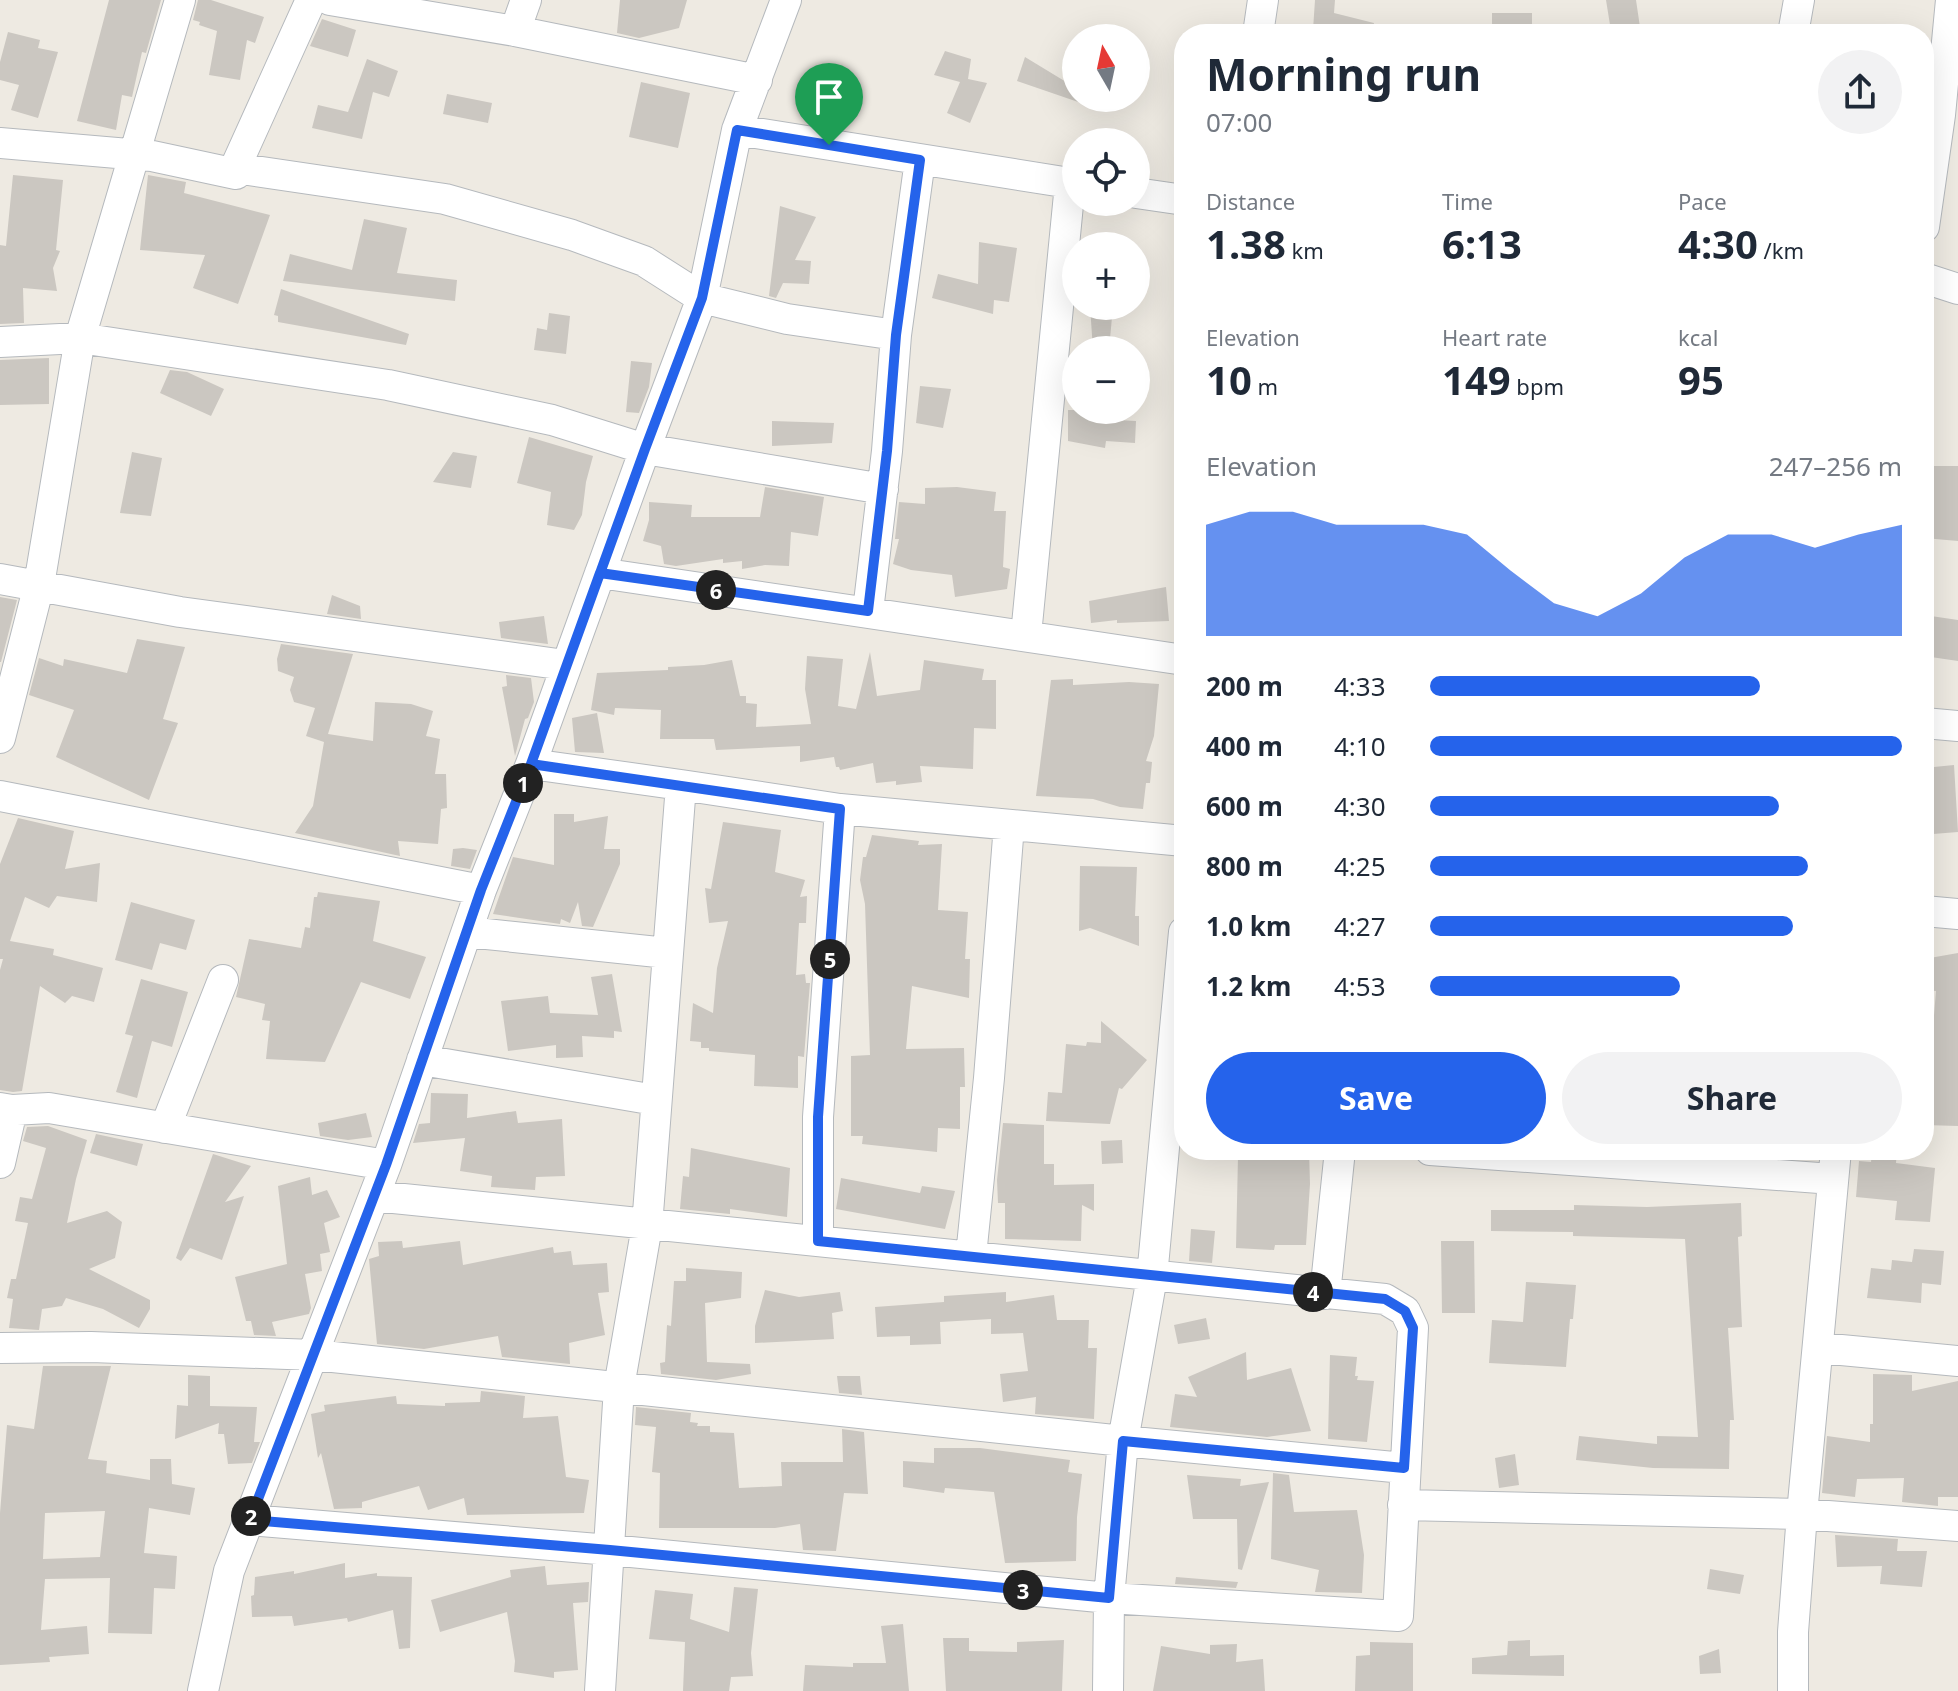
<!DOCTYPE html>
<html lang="en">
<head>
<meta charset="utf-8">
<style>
	body { margin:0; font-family:"Noto Sans",sans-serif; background:#f2f2f3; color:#1f2937; height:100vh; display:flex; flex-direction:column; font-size:30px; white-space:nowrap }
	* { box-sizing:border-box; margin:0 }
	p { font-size:26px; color:#747a83 }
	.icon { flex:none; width:44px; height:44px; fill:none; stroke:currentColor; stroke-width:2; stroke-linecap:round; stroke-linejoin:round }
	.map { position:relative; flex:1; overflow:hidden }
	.drawer { position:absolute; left:1174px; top:24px; width:760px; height:1136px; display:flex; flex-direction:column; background:#fff; border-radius:32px; box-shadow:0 8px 32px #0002 }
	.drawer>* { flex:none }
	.needle { width:52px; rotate:351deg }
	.fabs { position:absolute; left:1062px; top:24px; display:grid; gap:16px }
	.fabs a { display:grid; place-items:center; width:88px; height:88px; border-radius:50%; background:#fff; box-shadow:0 8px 32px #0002; font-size:40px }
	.pin { position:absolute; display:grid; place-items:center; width:68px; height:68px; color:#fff; margin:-82px -34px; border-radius:50% 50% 50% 0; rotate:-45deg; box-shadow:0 0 8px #0007 }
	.pin .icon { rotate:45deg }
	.km { position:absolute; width:40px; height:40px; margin:-20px; border-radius:50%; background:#222; color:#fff; font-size:22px; line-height:40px; text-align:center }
	.round { display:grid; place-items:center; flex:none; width:84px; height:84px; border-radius:42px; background:#f2f2f3 }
	.head { display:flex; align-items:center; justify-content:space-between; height:136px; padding:0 32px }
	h1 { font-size:44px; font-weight:700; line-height:60px }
	.metrics { display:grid; grid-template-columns:repeat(3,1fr); gap:12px; height:136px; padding:8px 32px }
	.metrics div { display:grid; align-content:center }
	.metrics b { font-size:40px; font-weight:700 }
	.metrics small { font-size:22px; font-weight:400 }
	.metrics p { font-size:22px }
	.chart { height:224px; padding:16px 32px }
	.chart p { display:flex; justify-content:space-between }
	.chart svg { width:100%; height:144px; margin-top:8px; fill:#2563eb; opacity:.7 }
	.primary-button { display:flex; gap:16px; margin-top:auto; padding:16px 32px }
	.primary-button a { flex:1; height:92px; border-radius:48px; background:#2563eb; color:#fff; font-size:32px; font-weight:700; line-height:92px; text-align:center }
	.primary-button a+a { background:#f2f2f3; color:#1f2937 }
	ul { padding:0 32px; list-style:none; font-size:26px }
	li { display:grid; grid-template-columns:128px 96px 1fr; align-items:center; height:60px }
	li i { height:20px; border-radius:10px; background:#2563eb }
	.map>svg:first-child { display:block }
	.building { fill:#cbc7c1; fill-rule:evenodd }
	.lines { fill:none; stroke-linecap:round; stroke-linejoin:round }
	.minor-casing { stroke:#b5b9bd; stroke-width:32 }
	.minor { stroke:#fff; stroke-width:30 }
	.route-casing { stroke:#fff; stroke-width:16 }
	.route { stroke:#2563eb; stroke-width:10 }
</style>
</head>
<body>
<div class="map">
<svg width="1958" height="1691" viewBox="0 0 1958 1691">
	<rect width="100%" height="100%" fill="#eeeae2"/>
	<!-- building -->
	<path class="building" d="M109 0H161L146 53 142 52 132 97 122 95 116 130 77 121Z
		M198 0H211L264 17 255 43 247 40 240 80 209 75 217 31 199 25 200 22 193 20Z
		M620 0H687L679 28 639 38 617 33Z
		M1315 0H1335L1334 13 1374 23 1372 34 1313 30Z
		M1606 0H1636L1641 34H1622L1621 29 1611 31Z
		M1492 13H1532V34H1492Z
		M322 19 356 30 348 57 310 46Z
		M8 32 40 40 38 48 58 52 38 118 11 110 19 85 0 80V62Z
		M945 51 971 59 968 79 987 83 970 123 947 113 960 82 934 75Z
		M1025 57 1076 88V98H1087L1084 104 1017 81Z
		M367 59 398 71 389 97 373 92 362 139 312 128 318 105 348 112Z
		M641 82 690 93 678 148 629 137Z
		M447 94 492 103 488 123 443 114Z
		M13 175 63 180 56 250 60 251 53 268 57 291 23 288 24 323 0 324V245L6 246Z
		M148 175 186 182 184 193 270 215 238 304 193 288 205 255 140 250Z
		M780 206 816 217 795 260 811 261 809 284 783 283 776 298 769 296Z
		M364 219 407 228 397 273 457 280 455 301 283 281 290 254 352 270Z
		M979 242 1017 248 1009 302 994 300 993 314 932 298 938 274 978 284Z
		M281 289 409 334 406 345 278 322V316L274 315Z
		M1090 306H1113L1109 350H1093Z
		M549 313 570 316 566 354 534 350 537 328 547 330Z
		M49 358V404L0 405V360Z
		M631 361 652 363 649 387 639 413 626 412Z
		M170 370 187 372 224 389 211 416 160 393Z
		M920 386 951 389 943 428 916 423Z
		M1068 410H1114L1116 420 1136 421 1135 443 1106 441 1105 448 1068 441Z
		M772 421 834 423 832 443 772 446Z
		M529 437 593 456 586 482 582 515 574 530 547 525 551 492 517 483Z
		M132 452 162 458 151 516 120 513Z
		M453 452 477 456 471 488 433 482Z
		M1932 466H1958V541L1924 538V500H1927Z
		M765 487 824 497 818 536 791 532 789 566 765 565 742 569V561L723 563V559L676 566 664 564 661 546 643 541 649 520V502L692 505 691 517H760Z
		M957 487 996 492 994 511H1006L1003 567 1010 569 1007 589 955 597 952 575 911 570 893 564 899 539H895L899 502 925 504V488Z
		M1166 587 1169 621 1117 623V620L1091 623 1089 601Z
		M332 595 360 606 361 619 327 614Z
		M0 597 17 600 1 662H0Z
		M1924 615 1958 620V661L1924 656Z
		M544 616 548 644 501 638 499 622Z
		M137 639 185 647 163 719 178 723 149 800 56 757 74 710 29 695 39 658 63 666 64 659 127 673Z
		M281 644 353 654 328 734 373 741 375 702 411 704 433 711 426 736 440 739 435 774H446L447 808 441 809 438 844 398 841 400 856 295 833 313 806 324 742 306 736 315 708 294 702 290 690 294 677 278 671 277 659Z
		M870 652 877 696 920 690 924 660 984 669 982 680H996V729L974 728 973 769 920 766 922 782 896 785V781L876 783 873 763 840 770 839 767H836L834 757 800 762V746L716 750 714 739H660L661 710 615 708 614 715 591 710 597 673 668 670V667L704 665 732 660 740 696H746V703L757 704 756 727 811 724 805 689 807 656 843 659 838 706 856 709Z
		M506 675 531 678 534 702 528 718 525 719 515 756 502 687 507 686Z
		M1073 679V685L1129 682 1159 684 1154 736 1146 761 1152 762 1150 783H1146L1143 809 1120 807 1093 799 1036 796 1051 680Z
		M597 713 604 753 575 752 572 718Z
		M1954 765 1958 832 1933 834 1932 818 1924 819V768Z
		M554 814H574V822L608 816 604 849H620V864L593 927 582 926 578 902 570 923 561 919 560 924 493 914 513 857 554 865Z
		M18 818 74 831 65 869 100 863 97 902 57 896 49 908 25 897 10 941 54 949 53 955 103 968 94 1002 72 996 65 1003 40 986 22 1091 13 1092 0 1090V970L3 959H0V864Z
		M723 822 781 830 775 872 805 880 800 897 807 896 806 923H799L796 975 805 974 806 983H810L804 1057 798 1056V1088L754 1086 755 1055 709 1051V1048H701V1042L690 1041 693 1003 713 1013 717 968 728 921 709 923 705 888 711 889Z
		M872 835 919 841 918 845 942 844 938 910 968 912 965 959H970L969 998 912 986 906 1049 964 1048 965 1087H960V1129L938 1128 937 1152 862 1144 863 1136H851V1056L870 1055 865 904 860 880 863 857H866Z
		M463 848 477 850 470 869 451 866 453 849Z
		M1080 866 1137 867 1135 916H1139V946L1090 928 1079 931Z
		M318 892 380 901 373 941 426 957 410 999 361 982 325 1062 266 1059 270 1021 262 1020 265 1004 236 997 249 939 301 948 305 927 310 928 314 897H317Z
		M131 902 195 920 186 950 160 943 152 970 115 960Z
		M1958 953V1126L1925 1125 1936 991 1924 990V959Z
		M612 974 622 1032 614 1031V1038L582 1036 583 1057 556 1058V1045L508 1051 501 1001 548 996 550 1013 598 1015 591 977Z
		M141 979 188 992 172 1047 152 1041 137 1098 116 1092 133 1036 125 1034Z
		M1101 1021 1147 1060 1122 1089 1119 1088 1110 1124 1046 1121 1048 1092 1062 1093 1066 1044 1086 1046 1087 1042 1101 1043Z
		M431 1093 468 1094 467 1118 516 1111 518 1123 562 1119 565 1176 536 1177 535 1190 491 1187 492 1176 460 1171 465 1138 413 1143 419 1124 430 1123Z
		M366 1113 372 1137 348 1140 320 1136 318 1123Z
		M1003 1123 1044 1125V1164H1054V1185L1094 1184V1211L1082 1205 1081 1241 1005 1239V1203H998L997 1180Z
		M48 1126 87 1140 76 1179 67 1223 107 1211 122 1222 115 1258 89 1269 150 1300V1309L139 1328 103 1309 66 1298 62 1306 42 1309 39 1330 9 1328 13 1299 7 1298 11 1279H16L28 1223 15 1221 20 1197 32 1199 46 1148 23 1141 27 1127Z
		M96 1134 143 1144 137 1166 90 1153Z
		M1122 1140 1123 1163 1102 1164 1101 1141Z
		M691 1148 790 1168 787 1217 730 1209V1214L680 1209 683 1176 689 1177Z
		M1245 1150H1309L1310 1184 1306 1245H1275L1274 1250 1236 1248 1238 1156H1244Z
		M1872 1150H1897L1896 1163 1935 1168 1930 1222 1895 1220 1897 1201 1856 1197 1859 1161 1871 1162Z
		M213 1154 251 1166 225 1202 244 1196 222 1260 190 1248 181 1261 176 1258Z
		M310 1177 312 1195 327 1190 340 1217 324 1223 330 1252 320 1254 322 1271 305 1274 311 1308 309 1314 272 1322 276 1336 254 1335 251 1321H246L235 1277 287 1264 278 1186Z
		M841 1178 920 1193 922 1186 955 1191 945 1229 836 1209Z
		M1741 1203 1742 1236 1738 1237 1742 1327 1728 1328 1734 1420H1730L1729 1469 1653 1468 1576 1460 1579 1436 1657 1444V1436L1698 1437 1685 1239 1573 1236V1232L1491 1231V1210H1574V1205L1647 1207Z
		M1191 1229 1215 1231 1212 1263 1189 1261Z
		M402 1241 403 1248 460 1241 463 1265 553 1247 554 1253 571 1251 573 1265 607 1263 609 1292 598 1293 605 1335 569 1343 570 1364 502 1357 498 1336 424 1349 377 1344 369 1259 379 1256 378 1242Z
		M1441 1241H1474L1475 1313H1442Z
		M1914 1249 1944 1251 1941 1285 1922 1283 1921 1303 1867 1298 1871 1268 1891 1270 1892 1260 1912 1262Z
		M686 1268 742 1272 741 1298 705 1303 707 1362 750 1364 751 1374 716 1380 661 1374 660 1363 665 1362 667 1325 671 1326 674 1281H686Z
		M1526 1282 1576 1285 1573 1319H1570L1566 1367 1489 1363 1492 1320 1523 1322Z
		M765 1290 799 1297 840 1292 843 1311 832 1313 834 1339 755 1343V1326Z
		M1006 1292V1302L1054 1295 1057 1320H1089L1088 1348H1097L1094 1419 1035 1414 1036 1397 1003 1402 1000 1374 1028 1371 1023 1333 991 1334V1319L940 1322 941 1344 910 1345V1336L877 1337 875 1307 944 1302V1296Z
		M1206 1318 1210 1339 1178 1344 1174 1325Z
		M1246 1352 1247 1380 1291 1368 1311 1431 1267 1437 1170 1427 1175 1394 1197 1397 1188 1377Z
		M1330 1355 1357 1357 1355 1376H1358L1357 1380 1374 1381 1367 1442 1328 1439Z
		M43 1366H111L88 1459 107 1461 106 1473 150 1480V1459H171L172 1484 195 1488 190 1515 149 1508 144 1553 177 1556 175 1589 154 1588 152 1634 108 1633 110 1578 45 1579 41 1630 87 1626 89 1654 49 1657 50 1662 0 1665V1513L7 1425 34 1429ZM105 1511 100 1557 43 1559 45 1513Z
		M1873 1374 1912 1375V1391L1958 1381V1497H1938V1506L1902 1502 1904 1478 1857 1479 1855 1497 1822 1493 1827 1436 1870 1442V1424H1873Z
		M188 1375 210 1376V1406L257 1407 254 1442H260L252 1463 228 1464 224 1434H218L219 1423 175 1439 177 1405 188 1406Z
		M837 1376H860L862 1395 839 1393Z
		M481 1391 525 1396 523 1418 558 1416 566 1477 589 1480 584 1513 467 1515 464 1498 428 1510 419 1486 362 1502V1508L334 1509 321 1453 318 1458 311 1414 325 1411 324 1405 396 1396 397 1404 445 1406V1403L480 1402Z
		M636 1407 691 1413 690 1422 698 1423 697 1426H710V1432L734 1433 739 1488 782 1486 781 1462H843L842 1429 864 1432 868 1494 844 1493 836 1551 803 1550 800 1524 775 1528H659L660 1473 652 1472 656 1427 635 1425Z
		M934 1448H980L1070 1460 1068 1472 1082 1474 1077 1517 1076 1561 1005 1563 994 1492 945 1488 944 1493 903 1487V1461L934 1463Z
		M1515 1454 1519 1485 1499 1488 1495 1458Z
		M1273 1473 1289 1475 1294 1512 1357 1510 1364 1555 1362 1593 1315 1592 1319 1570 1271 1559Z
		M1187 1475 1241 1479 1240 1486 1269 1482 1242 1570 1238 1569 1237 1519H1193Z
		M1835 1535 1898 1539 1897 1551H1927L1922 1587 1880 1584 1882 1566 1837 1567Z
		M345 1563V1578L377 1573V1576L412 1577 410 1648 399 1649 393 1610 348 1622 347 1618 294 1626 292 1616 252 1617 251 1596 254 1595 255 1577 294 1571V1574Z
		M545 1566 547 1585 589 1582 588 1602 573 1603 578 1670 554 1672V1678L514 1672 515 1661 507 1612 440 1632 431 1600 511 1577 510 1570Z
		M1710 1569 1744 1575 1740 1594 1707 1589Z
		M1176 1577 1238 1582 1236 1588 1175 1584Z
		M734 1587 758 1589 751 1653 753 1676 731 1677 729 1691H683L685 1642 649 1639 655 1590 693 1594 690 1619 729 1632Z
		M903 1624 909 1691H803L805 1665 853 1667V1663H886L881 1626Z
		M943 1638H969V1651L1017 1652V1642L1064 1640 1062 1691H946Z
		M1530 1640V1656L1564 1655V1676L1472 1674V1658L1507 1655 1508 1641Z
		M1370 1642 1413 1643V1691H1355L1356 1656 1370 1655Z
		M1237 1644 1236 1662 1263 1659 1265 1691H1153L1161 1646 1210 1654V1645Z
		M1719 1649 1721 1673 1700 1674 1699 1656Z"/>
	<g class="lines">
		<defs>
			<path id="minor" d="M330 0 515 31 757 80
				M515 31 526 0
				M1258 34 1263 0
				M1793 34 1799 0
				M737 130 1076 184
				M0 143 152 156 236 174 235 168 445 199 572 235 644 261 702 298 787 319 896 335
				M235 168 311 0
				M1136 193 1184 200
				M1924 227 1940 115 1951 0
				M1924 278 1958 289
				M0 342 80 338 388 385 552 420 645 449 883 489
				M600 573 1184 660
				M0 579 180 612 565 665
				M868 611 887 451 896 335 920 160
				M1026 635 1070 184
				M1924 723 1958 726
				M0 738 39 585 80 338 180 0
				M531 764 645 449 702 298 737 130 786 0
				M681 785 840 809 1184 841
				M0 796 481 890
				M1924 911 1958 914
				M467 932 667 953
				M422 1060 655 1100
				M0 1108 12 1110 49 1108 386 1165
				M165 1128 223 980
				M1430 1150 1833 1179
				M0 1163 12 1110
				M818 1241V1117L840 809
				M971 1256 989 1078 1009 825
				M1325 1294 1340 1150
				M0 1348 91 1347 314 1355 1123 1441 1404 1468
				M1820 1348 1958 1361
				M1403 1505 1802 1514 1958 1526
				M250 1520 610 1550 1109 1598 1398 1616 1413 1328 1405 1311 1385 1299 374 1196
				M203 1691 229 1571 386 1165 481 890 531 764 681 785 647 1226 619 1387 600 1691
				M1108 1691 1109 1598 1123 1441 1152 1277 1184 932
				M1793 1691V1632L1802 1514 1836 1150"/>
		</defs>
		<!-- minor casing -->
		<use href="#minor" class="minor-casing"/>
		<!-- minor -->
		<use href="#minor" class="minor"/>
	</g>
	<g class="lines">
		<defs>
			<path id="route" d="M829 145 737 130 702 298 645 449 531 764 481 890 386 1165 250 1520 610 1550 1109 1598 1123 1441 1404 1468 1413 1328 1405 1311 1385 1299 818 1241V1117L840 809 531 764 600 573 868 611 887 451 896 335 920 160 829 145"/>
		</defs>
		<!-- route casing -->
		<use href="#route" class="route-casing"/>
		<!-- route -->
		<use href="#route" class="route"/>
	</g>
</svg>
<div class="fabs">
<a><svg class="needle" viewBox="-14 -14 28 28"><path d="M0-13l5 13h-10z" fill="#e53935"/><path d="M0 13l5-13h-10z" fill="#747a83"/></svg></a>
<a><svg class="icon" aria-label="locate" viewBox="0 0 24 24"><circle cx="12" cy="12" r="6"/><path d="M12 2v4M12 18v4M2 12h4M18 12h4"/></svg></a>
<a>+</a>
<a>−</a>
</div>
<div class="pin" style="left:829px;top:145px;background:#1e9e55"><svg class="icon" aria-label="arrive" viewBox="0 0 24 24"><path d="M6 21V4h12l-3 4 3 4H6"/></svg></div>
<b class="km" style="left:523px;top:783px">1</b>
<b class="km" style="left:251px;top:1516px">2</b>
<b class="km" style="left:1023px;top:1590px">3</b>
<b class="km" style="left:1313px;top:1292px">4</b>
<b class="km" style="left:830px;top:959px">5</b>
<b class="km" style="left:716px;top:590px">6</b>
<section class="drawer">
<div class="head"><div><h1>Morning run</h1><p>07:00</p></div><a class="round"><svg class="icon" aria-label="share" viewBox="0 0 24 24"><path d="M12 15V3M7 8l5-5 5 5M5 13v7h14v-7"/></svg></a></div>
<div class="metrics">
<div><p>Distance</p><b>1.38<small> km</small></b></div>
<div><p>Time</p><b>6:13</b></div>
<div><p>Pace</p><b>4:30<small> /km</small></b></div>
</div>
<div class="metrics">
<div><p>Elevation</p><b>10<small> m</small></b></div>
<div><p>Heart rate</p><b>149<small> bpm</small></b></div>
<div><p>kcal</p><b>95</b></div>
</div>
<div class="chart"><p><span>Elevation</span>247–256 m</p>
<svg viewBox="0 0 160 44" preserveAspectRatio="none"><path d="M0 44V10L10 6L20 6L30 10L40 10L50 10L60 13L70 24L80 34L90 38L100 31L110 20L120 13L130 13L140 17L150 13L160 10V44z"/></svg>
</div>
<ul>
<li><b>200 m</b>4:33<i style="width:70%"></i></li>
<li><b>400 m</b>4:10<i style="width:100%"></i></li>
<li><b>600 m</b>4:30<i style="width:74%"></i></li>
<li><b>800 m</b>4:25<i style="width:80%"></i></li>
<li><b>1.0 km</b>4:27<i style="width:77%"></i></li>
<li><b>1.2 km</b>4:53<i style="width:53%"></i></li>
</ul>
<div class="primary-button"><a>Save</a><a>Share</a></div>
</section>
</div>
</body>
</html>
